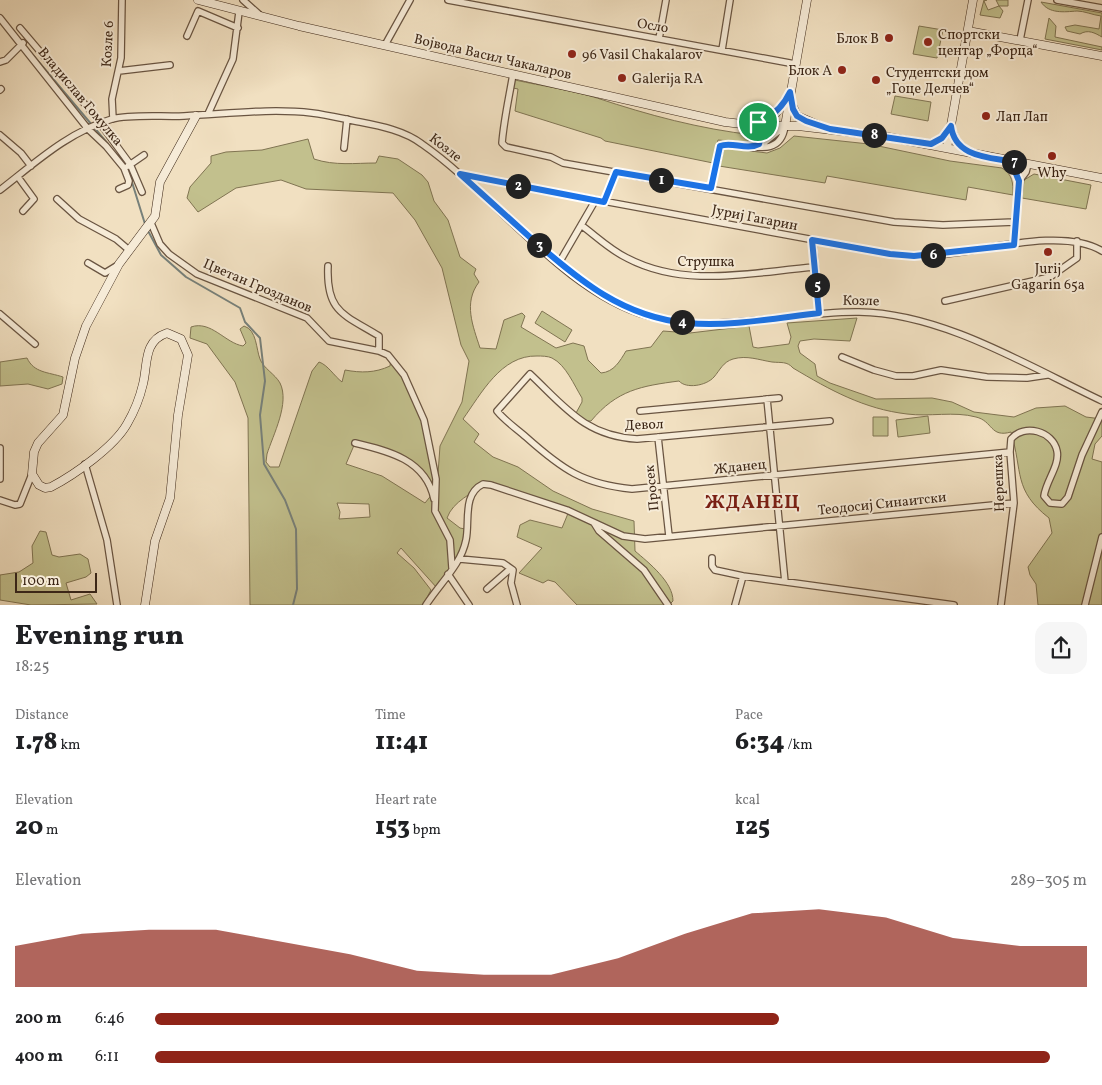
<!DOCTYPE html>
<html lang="en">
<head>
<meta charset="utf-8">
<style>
	body { margin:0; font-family:Vollkorn,serif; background:#f6f6f6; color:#202124; height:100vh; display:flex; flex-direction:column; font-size:19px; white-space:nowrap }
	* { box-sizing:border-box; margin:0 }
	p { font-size:16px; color:#757577 }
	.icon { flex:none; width:28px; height:28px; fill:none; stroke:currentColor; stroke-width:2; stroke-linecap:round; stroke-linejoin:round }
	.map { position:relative; height:605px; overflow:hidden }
	.panel { display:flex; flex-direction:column; background:#fff; flex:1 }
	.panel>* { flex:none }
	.scale { position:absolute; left:15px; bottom:12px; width:82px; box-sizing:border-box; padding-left:5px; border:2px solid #3d2717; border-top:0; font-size:14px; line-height:18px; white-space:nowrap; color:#3d2717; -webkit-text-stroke:4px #f6ebd7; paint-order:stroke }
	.pin { position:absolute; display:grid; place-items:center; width:42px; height:42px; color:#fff; margin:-21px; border:2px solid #fff; border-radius:50%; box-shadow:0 1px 5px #0007 }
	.km { position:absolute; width:25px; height:25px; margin:-12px; border-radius:50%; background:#222; color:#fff; font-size:14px; line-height:25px; text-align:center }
	.round { display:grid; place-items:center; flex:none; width:52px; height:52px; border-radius:15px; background:#f6f6f6 }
	.summary { display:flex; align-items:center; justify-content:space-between; height:85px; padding:0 15px }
	h1 { font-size:28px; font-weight:800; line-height:38px }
	.stats { display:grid; grid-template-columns:repeat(3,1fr); gap:8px; height:85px; padding:5px 15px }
	.stats div { display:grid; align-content:center }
	.stats b { font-size:25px; font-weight:800 }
	.stats small { font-size:14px; font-weight:400 }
	.stats p { font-size:14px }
	.chart { height:140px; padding:10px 15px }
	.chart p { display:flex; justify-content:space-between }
	.chart svg { width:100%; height:90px; margin-top:5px; fill:#8f2418; opacity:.7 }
	ul { padding:0 15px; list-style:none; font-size:16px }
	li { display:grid; grid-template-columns:80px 60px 1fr; align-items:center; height:38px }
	li i { height:12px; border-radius:6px; background:#8f2418 }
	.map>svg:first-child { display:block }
	.green { fill:#c2c08d; stroke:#807452; fill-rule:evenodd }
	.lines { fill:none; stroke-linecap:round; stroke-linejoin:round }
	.stream { stroke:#77807a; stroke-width:2 }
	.street-casing { stroke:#6a5542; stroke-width:8 }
	.secondary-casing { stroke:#3d2717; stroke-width:9 }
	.street { stroke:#f6ebd7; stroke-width:5.5 }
	.secondary { stroke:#f6ebd7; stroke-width:8 }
	.route-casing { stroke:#fff; stroke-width:10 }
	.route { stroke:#1a73e8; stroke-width:6 }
	.poi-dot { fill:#8f2418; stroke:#f6ebd7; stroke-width:2 }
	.labels { text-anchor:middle; stroke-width:4; stroke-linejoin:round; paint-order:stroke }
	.street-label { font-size:14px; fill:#3d2717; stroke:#f6ebd7 }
	.poi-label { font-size:14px; fill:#3d2717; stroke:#f6ebd7; text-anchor:start }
	.district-label { font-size:19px; font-weight:bold; letter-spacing:1px; fill:#7a1f14; stroke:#f6ebd7 }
</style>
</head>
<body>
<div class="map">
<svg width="1102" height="605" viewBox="0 0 1102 605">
	<rect width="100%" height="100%" fill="#f1e0c1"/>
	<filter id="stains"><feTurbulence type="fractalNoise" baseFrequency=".004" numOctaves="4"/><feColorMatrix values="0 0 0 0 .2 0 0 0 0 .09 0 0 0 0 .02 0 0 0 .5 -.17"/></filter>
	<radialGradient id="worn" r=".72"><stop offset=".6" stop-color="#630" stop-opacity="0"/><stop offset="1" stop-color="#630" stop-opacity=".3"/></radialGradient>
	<!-- green -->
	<path class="green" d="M984 0H987L984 1 988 10 999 6 996 0H1008V6H999L1003 11 1000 18 980 15Z
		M1041 2 1102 13V37C1095 33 1088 29 1080 34L1067 31 1065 27 1075 25 1099 29 1101 16C1093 15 1084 11 1077 11 1064 12 1049 14 1041 2Z
		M1049 18 1056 26 1055 37 1102 47V50L1045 39Z
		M919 26 943 30 937 58 913 54Z
		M515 80C542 86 571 90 597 98 648 115 700 129 754 135L756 139 752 143 718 140 713 163 605 141 601 138 515 111 518 89 513 88Z
		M895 96 931 102 928 121 891 114Z
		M794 136 869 144 950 161 1002 168C1013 175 1013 183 1013 195L968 187 966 200 827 176 825 183 719 166 721 151 726 148 767 153 780 148Z
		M308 139 314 159C335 166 355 163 376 163L379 156 398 159 422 175 428 182 434 201 448 220 460 257 476 269 474 274 479 282C463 303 473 326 480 348L496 349 504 320 522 313 525 316 521 327 556 348 573 343 584 346 588 360 601 373C614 372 620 361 626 351L651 347 663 331 690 333 749 326 753 347 758 348 789 344 791 337 787 323 857 318 850 341 814 339 800 341 798 346 800 353 815 364 817 376 830 383 876 399 932 398 952 402 974 412 1014 417 1036 408 1065 406 1086 417 1102 419V436L1095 444 1092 459 1102 462V605H1038L1036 584 1030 575 1028 567 1052 533 1049 518C1013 490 1023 472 1011 432 990 438 993 421 976 417 954 411 929 417 907 414 864 409 830 390 793 368 787 361 781 363 772 362 759 360 747 355 733 359 723 362 720 370 714 377 706 386 686 389 679 381 641 386 617 390 591 421H585L576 413 582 402V398C574 385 566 365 552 358 548 356 541 356 537 356 501 355 481 394 463 419L479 434 474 442 493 457 518 467 553 491 592 509 634 521 635 551C649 563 673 582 673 601L669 605H577L555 582 548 580 543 583 519 573 542 548 517 537 520 525 530 520 562 528 569 511 486 483C472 494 453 501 447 518L460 528 465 529 464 547 437 588 401 548 397 553 414 568 431 590 423 605H250L248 418 235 382 207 344 190 338 191 327C211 320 225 343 243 346L246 343 240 329 244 326C257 330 256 349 260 359 263 368 275 374 280 383 290 403 273 435 267 454L266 462 270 467H279L312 371 319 362C328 365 334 376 342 382L345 370C361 373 375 373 390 366L391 358C415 382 428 441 438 474L440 446 462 402 469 361 461 345 442 268 415 220 393 193 306 189 281 180 236 188 198 212 187 198 190 187 211 163V156L226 152 262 150ZM355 443 411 464 433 493 425 503 382 476 346 464ZM337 503 369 504 370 517 339 519 340 512Z
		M1034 174 1091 185 1086 209 1022 198 1024 180Z
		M542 311 572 330 565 342 535 323Z
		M27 358C34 373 48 372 63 377L62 384 48 389 28 384 0 386V362Z
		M928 416 930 433 898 437 896 420Z
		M873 417H888V436H873Z
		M40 531 46 532 52 555 59 557 80 554 88 559 91 573 86 577 66 583 71 600 90 594 97 604 31 605 0 600V575L19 572 33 563 32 546Z"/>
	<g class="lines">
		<!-- stream -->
		<path class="stream" d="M27 48 108 144
			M131 179 145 224
			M147 229 161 255 186 277 240 308 245 322 260 338 265 381 260 415 264 464 285 500 296 529 297 589 293 605"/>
		<defs>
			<path id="street" d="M243 0 261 16
				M448 0 795 64
				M1057 0 1102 8
				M0 18 88 129 106 146 124 168 129 181 128 185 119 189
				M20 28 94 115 130 164 142 192
				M187 36 198 11 238 28
				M659 39 666 0
				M1020 40 1028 0
				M385 45 410 0
				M722 50 730 0
				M0 62 6 60 23 43
				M119 71 170 65
				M513 74C509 98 504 119 502 143L506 147 551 157 563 163 894 222 943 225 1014 222
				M0 90 1 89
				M208 114 233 59 239 12
				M113 119 112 99 121 58 122 0
				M0 135 21 153 31 166
				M760 146 785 126
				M344 148 347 119
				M1014 162V169L1019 181
				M128 166 144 155
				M462 175 890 254C909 256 928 256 947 254 990 249 1065 228 1102 251
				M18 177 34 199 23 211
				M711 188 721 145C743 141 780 162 785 126
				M0 190C35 163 68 132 112 119 132 114 163 117 184 116 227 114 270 108 312 113 328 115 344 119 360 122 381 126 405 131 422 144 494 194 563 292 648 316 717 335 789 311 859 312 942 313 1028 366 1102 401
				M57 199 79 219 116 239 129 250
				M604 202 616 172
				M151 223 160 244 169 254 197 274 307 318 329 341 379 351V336C343 314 326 312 328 266
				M581 225C596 236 610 250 627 258 686 289 752 272 815 267
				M813 240 819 313
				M1014 245 1019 181 1026 172 1028 164
				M88 263 105 273 118 265
				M559 263 595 201
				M945 301 1050 277 1077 258V241
				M0 314 35 344
				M379 351 388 355 404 375 424 420 436 479 435 511 450 540 452 568
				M842 357 874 370 896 376H913L941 370 987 377 1027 378 1047 375
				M767 399 785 582
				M640 411 779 398
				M830 421 637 439C585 436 565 407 530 374L497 411C505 421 517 429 526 437 563 470 583 484 632 489L1010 452
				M658 437 669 536
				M355 443C389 451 426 460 434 499
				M0 448V479
				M85 464 107 540 117 605
				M0 500 15 505 20 504 32 474
				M594 523 599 531 644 570 668 605
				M712 558V566L715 570 743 576 954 605
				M460 559 503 563 513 570 511 583 517 605
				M448 574 469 605
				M487 589 510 569
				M426 605C440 583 461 565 466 540 470 522 462 494 483 484L491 485 567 510 623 536 645 539 1014 503
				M735 605 743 576
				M1001 605 1014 503 1010 452 1011 439C1024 423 1053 431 1057 451 1060 465 1046 481 1044 496L1050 503 1062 504 1068 497 1082 455 1102 412
				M1085 605 1102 537"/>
			<path id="secondary" d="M198 0 299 26 725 122 750 125 798 126 883 136 1102 178
				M968 31 1102 56
				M791 102 797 116 818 125
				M754 124 776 113 787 98
				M750 125 758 130 762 137 759 143 752 147
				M785 126 807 0
				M951 129 956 141 967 152
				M929 144 939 141 950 129
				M947 148 973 0
				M145 605 155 541 170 498 178 415 188 355 181 339 167 333C143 341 148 364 143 384 140 397 134 412 127 424 114 447 74 475 51 487L45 488 39 485 32 474 34 452 38 443 63 415 75 358 86 326 119 264 155 216 160 182 196 116"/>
		</defs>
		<!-- street casing -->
		<use href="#street" class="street-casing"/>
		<!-- secondary casing -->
		<use href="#secondary" class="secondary-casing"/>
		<!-- street -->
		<use href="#street" class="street"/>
		<!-- secondary -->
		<use href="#secondary" class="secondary"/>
	</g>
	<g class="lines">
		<defs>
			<path id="route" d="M790 92 793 109 797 116 806 121 830 129 931 144 942 138 951 126C955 158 990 157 1014 162V169L1019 181 1014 245 914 256 890 254 812 240 819 313C776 318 730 327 687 323 623 317 580 281 533 240 509 218 484 196 460 174L604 202 616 172 711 188 720 146C732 141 746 151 759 144L761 135 750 125C769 120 782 109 790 92Z"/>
		</defs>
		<!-- route casing -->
		<use href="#route" class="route-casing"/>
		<!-- route -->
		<use href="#route" class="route"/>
	</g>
	<!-- markers -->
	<g class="poi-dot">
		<circle cx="889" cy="38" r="5"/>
		<circle cx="928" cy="42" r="5"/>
		<circle cx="572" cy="54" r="5"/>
		<circle cx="842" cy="70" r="5"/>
		<circle cx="622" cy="78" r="5"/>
		<circle cx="876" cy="80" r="5"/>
		<circle cx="986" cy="116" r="5"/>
		<circle cx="1052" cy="156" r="5"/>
		<circle cx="1048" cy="252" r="5"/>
	</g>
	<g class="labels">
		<!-- street labels -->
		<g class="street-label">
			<text transform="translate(653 25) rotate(10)" y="5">Осло</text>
			<text transform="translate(107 44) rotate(-87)" y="5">Козле 6</text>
			<text transform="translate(493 56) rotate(13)" y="5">Војвода Васил Чакаларов</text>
			<text transform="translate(81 96) rotate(50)" y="5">Владислав Гомулка</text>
			<text transform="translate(446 147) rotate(38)" y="5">Козле</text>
			<text transform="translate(755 217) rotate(11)" y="5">Јуриј Гагарин</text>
			<text x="706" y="266">Струшка</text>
			<text transform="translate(258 285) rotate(23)" y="5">Цветан Грозданов</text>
			<text transform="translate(861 300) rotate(1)" y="5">Козле</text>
			<text transform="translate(644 424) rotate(-2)" y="5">Девол</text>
			<text transform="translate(740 466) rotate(-6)" y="5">Жданец</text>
			<text transform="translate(998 483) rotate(-92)" y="5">Нерешка</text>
			<text transform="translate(651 488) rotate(-96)" y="5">Просек</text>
			<text transform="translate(882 503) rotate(-6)" y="5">Теодосиј Синаитски</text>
		</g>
		<!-- poi labels -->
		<g class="poi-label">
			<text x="938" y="39">Спортски<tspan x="938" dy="16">центар „Форца“</tspan></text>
			<text x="879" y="43" text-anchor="end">Блок В</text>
			<text x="582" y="59">96 Vasil Chakalarov</text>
			<text x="832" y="75" text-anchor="end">Блок А</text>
			<text x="886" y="77">Студентски дом<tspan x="886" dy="16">„Гоце Делчев“</tspan></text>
			<text x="632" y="83">Galerija RA</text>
			<text x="996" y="121">Лап Лап</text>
			<text x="1052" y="177" text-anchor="middle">Why</text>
			<text x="1048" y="273" text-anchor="middle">Jurij<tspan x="1048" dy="16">Gagarin 65a</tspan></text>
		</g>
		<!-- district labels -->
		<g class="district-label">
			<text x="753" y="508">ЖДАНЕЦ</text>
		</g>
	</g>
	<rect width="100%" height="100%" filter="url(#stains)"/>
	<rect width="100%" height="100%" fill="url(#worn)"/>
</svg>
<div class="scale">100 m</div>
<div class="pin" style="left:758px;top:122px;background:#1e9e55"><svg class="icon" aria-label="arrive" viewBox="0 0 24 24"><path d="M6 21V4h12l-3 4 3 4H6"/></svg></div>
<b class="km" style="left:661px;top:180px">1</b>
<b class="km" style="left:518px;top:186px">2</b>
<b class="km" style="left:539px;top:245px">3</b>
<b class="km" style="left:682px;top:322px">4</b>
<b class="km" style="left:817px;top:285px">5</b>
<b class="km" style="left:933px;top:255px">6</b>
<b class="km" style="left:1014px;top:162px">7</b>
<b class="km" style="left:874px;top:135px">8</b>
</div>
<section class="panel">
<div class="summary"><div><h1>Evening run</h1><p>18:25</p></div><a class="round"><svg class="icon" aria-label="share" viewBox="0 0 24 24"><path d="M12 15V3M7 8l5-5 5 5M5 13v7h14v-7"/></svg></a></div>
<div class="stats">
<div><p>Distance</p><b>1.78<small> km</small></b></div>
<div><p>Time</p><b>11:41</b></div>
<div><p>Pace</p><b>6:34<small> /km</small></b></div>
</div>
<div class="stats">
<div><p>Elevation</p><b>20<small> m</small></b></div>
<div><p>Heart rate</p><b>153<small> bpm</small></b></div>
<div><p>kcal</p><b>125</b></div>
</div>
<div class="chart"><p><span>Elevation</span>289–305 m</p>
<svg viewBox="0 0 160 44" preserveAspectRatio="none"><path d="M0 44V24L10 18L20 16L30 16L40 22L50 28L60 36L70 38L80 38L90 30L100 18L110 8L120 6L130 10L140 20L150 24L160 24V44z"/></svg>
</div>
<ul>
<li><b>200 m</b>6:46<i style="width:67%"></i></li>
<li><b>400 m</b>6:11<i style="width:96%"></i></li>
</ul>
</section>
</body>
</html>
